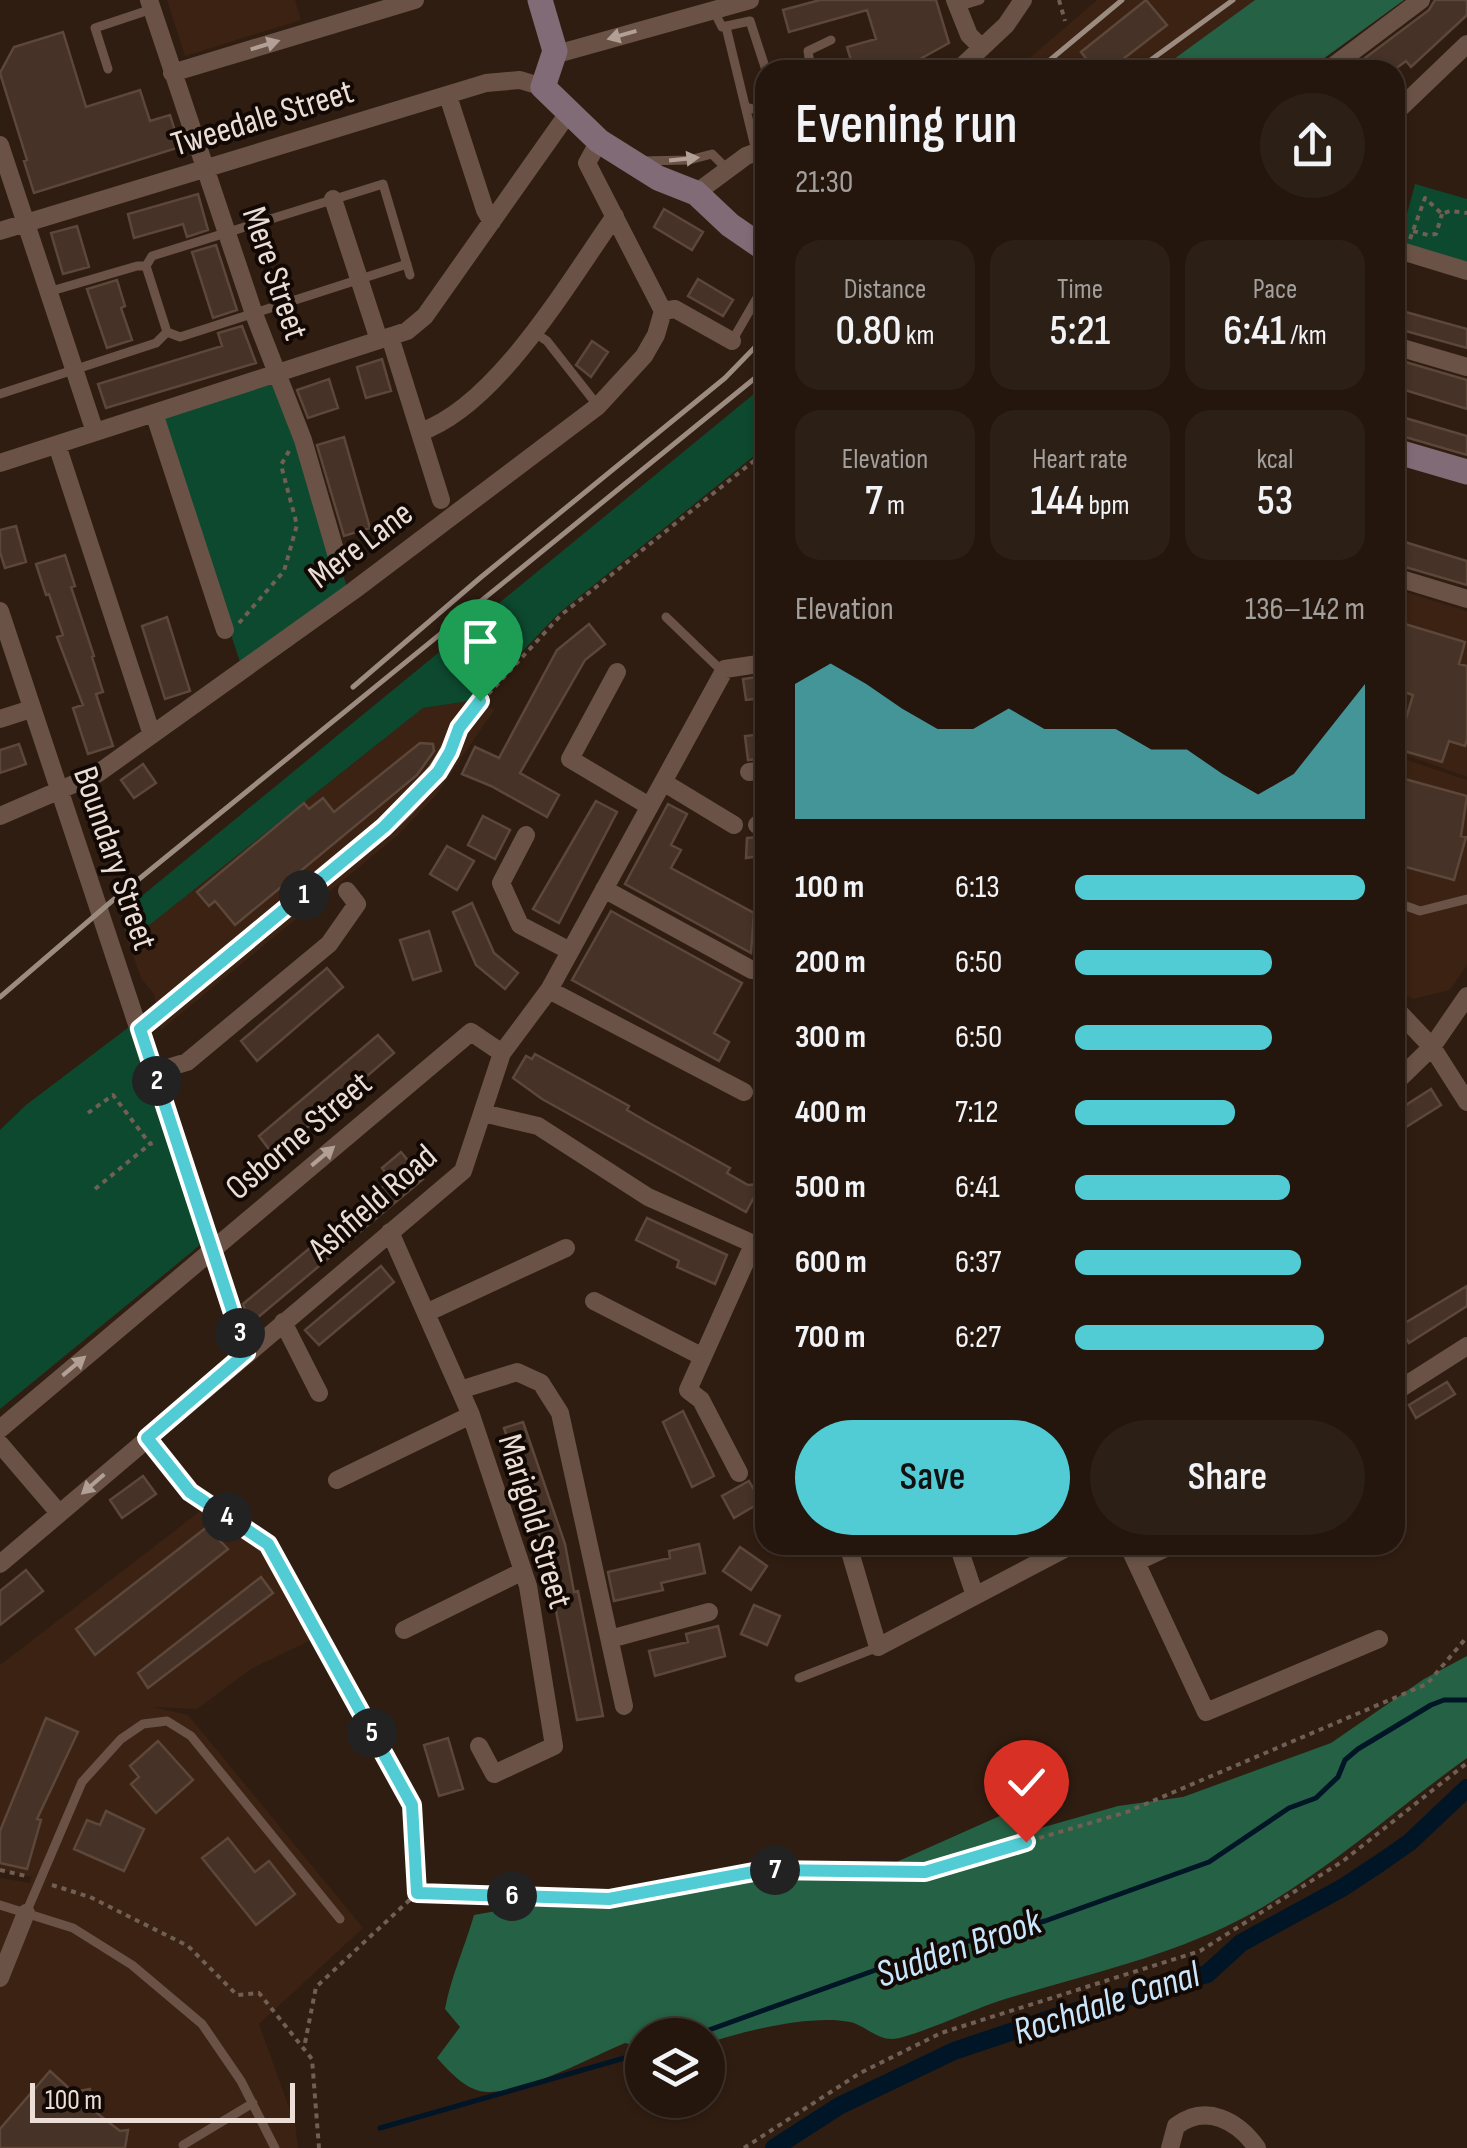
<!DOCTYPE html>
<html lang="en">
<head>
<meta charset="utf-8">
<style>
	body { margin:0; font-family:"Sofia Sans Condensed",sans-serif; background:#2c1f16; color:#f1f3f6; height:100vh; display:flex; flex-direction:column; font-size:38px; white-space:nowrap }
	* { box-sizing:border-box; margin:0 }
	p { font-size:32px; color:#a39f9d }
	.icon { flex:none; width:55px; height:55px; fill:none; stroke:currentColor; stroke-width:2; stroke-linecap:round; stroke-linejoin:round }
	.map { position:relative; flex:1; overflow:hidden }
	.details { position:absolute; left:755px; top:60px; width:650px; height:1495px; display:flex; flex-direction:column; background:#24160d; border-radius:30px; box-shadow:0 2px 8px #0004,0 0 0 2px #41352e }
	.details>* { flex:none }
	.fabs { position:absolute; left:625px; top:2018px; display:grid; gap:20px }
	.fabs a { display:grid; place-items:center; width:100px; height:100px; border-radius:50%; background:#24160d; box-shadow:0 2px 8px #0004,0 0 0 2px #41352e; font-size:50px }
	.scale { position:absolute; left:30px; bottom:25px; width:265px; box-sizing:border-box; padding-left:10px; border:5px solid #ecded6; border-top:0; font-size:28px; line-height:35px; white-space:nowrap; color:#ecded6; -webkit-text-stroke:8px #120905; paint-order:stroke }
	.pin { position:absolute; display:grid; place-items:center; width:85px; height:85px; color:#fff; margin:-102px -42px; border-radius:50% 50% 50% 0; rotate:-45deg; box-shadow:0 0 10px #0007 }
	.pin .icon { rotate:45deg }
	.km { position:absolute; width:50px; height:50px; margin:-25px; border-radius:50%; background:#222; color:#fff; font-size:28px; line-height:50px; text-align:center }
	.round { display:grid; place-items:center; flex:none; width:105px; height:105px; border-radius:52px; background:#2c1f16 }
	.headline { display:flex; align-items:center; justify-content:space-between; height:170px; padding:0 40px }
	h1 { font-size:55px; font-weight:600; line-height:75px }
	.stats { display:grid; grid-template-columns:repeat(3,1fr); gap:15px; height:170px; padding:10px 40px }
	.stats div { display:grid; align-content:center; border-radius:25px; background:#2c1f16; text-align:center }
	.stats b { font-size:42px; font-weight:600 }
	.stats small { font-size:28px; font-weight:400 }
	.stats p { font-size:28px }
	.chart { height:280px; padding:20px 40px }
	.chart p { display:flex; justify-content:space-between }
	.chart svg { width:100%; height:180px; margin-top:10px; fill:#51ccd4; opacity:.7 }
	.cta { display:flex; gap:20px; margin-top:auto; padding:20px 40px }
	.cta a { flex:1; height:115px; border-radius:60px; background:#51ccd4; color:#111; font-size:40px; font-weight:600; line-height:115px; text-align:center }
	.cta a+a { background:#2c1f16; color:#f1f3f6 }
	ul { padding:0 40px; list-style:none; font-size:32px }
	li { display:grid; grid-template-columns:160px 120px 1fr; align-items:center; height:75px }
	li i { height:25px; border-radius:12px; background:#51ccd4 }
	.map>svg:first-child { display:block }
	.built { fill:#3b2212 }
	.green { fill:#0d492f }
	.forest { fill:#256144 }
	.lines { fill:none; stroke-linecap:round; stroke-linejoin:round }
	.stream { stroke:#001526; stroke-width:5 }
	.canal { stroke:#001526; stroke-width:18 }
	.building { fill:#463226; stroke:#5d473a; stroke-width:2.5 }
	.path { stroke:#705f54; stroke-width:4; stroke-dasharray:5 5; stroke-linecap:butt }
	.service { stroke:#6a5346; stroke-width:9 }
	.minor { stroke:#6a5346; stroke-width:18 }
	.secondary { stroke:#816b76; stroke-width:25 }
	.rail { stroke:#9b8b81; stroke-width:5 }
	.oneway { fill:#b29f95 }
	.route-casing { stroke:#fff; stroke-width:20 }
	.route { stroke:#51ccd4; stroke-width:12 }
	.labels { text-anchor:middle; stroke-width:8; stroke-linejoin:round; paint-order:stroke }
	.street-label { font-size:35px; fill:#ecded6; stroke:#120905 }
	.water-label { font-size:38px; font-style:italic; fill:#c9e6fc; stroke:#120905 }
</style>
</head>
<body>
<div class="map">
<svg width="1467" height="2148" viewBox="0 0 1467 2148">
	<rect width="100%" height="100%" fill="#301d11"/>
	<!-- built -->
	<path class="built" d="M167 0H295L301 20 185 56Z
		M1097 0H1404L1308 70H1016Z
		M1395 589 1467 611V777L1395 751Z
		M476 700 494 710 437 794 398 835 161 1030 154 994 142 980 128 942 423 708Z
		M1395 756 1467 780V965L1450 990 1413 999 1395 987Z
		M203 1509 267 1544 317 1637 251 1669 197 1709 153 1707 188 1715 363 1928 259 2024 295 2124 298 2148H0V1878L30 1883 32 1877 0 1870V1665Z"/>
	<!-- green -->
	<path class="green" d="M1415 184 1467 199V267L1395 245V223L1404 225Z
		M274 376 301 446 348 590 242 668 159 415Z
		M765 385V447L559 613 476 700 423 708 128 942 121 913Z
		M133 1024 205 1241 0 1409V1130L26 1105Z"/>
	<!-- forest -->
	<path class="forest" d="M1255 0H1404L1308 70H1159Z
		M1467 1656V1758C1393 1811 1318 1880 1237 1921 1162 1959 1079 1976 999 2001 977 2008 909 2039 892 2039 876 2039 864 2025 850 2022 812 2014 744 2031 708 2043V2035H642V2048L625 2043C590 2058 526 2092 489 2092 467 2092 451 2073 437 2058L460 2027 445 2009C451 1976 465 1947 474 1915L524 1906 605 1909 759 1875 818 1880 865 1876 1002 1815 1037 1829 1118 1806 1183 1797 1331 1743 1424 1679Z"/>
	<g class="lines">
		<!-- stream -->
		<path class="stream" d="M695 2035 923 1953 1045 1921 1209 1862 1289 1808 1316 1798 1338 1777 1345 1760 1358 1749 1431 1705 1444 1700H1467
			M380 2128 642 2053"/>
		<!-- canal -->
		<path class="canal" d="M774 2148 839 2106 954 2051 1052 2018 1207 1974 1241 1943 1342 1888 1380 1863 1410 1842 1467 1788"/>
	</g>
	<!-- building -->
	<path class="building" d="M820 0H936L949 43 900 70H854L847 47 876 39 867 10 789 32 783 10Z
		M1146 0 1167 25 1109 70H1095L1081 52Z
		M1435 0H1467V15L1411 67 1406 61 1394 70H1349L1429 10Z
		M63 32 86 107 140 90 150 121 170 115 180 147 34 193 24 161 27 160 0 73 14 47Z
		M198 194 208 230 187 237 183 224 134 238 128 214Z
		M664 209 703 232 692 250 654 227Z
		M77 226 89 267 63 274 51 233Z
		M216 245 237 310 213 318 192 252Z
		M698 279 733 300 723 316 688 296Z
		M117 280 125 306 121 308 132 340 107 348 87 289Z
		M1395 309 1467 329V348L1395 328Z
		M242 326 256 363 106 408 98 384 222 346 218 333Z
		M592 341 608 352 591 377 576 365Z
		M382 359 391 391 366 398 357 367Z
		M1395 359 1467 380V409L1395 387Z
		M329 379 338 408 308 418 297 390Z
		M1395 415 1467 436V455L1395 434Z
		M344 437 370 528 344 536 317 445Z
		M16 526 26 562 5 568 0 552V530Z
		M1395 539 1467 561V585L1395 564Z
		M65 555 75 586 71 587 94 656 92 657 103 692 96 694 113 746 88 754 73 708 83 705 57 637 63 635 49 594 46 595 36 564Z
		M167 617 190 691 165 699 142 626Z
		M1395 621 1465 642 1459 664 1467 666V739L1465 746 1449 741 1442 762 1397 749 1413 695 1395 689Z
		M589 624 605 644 585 660 520 773 559 795 547 817 491 786 462 774 475 747 499 758 557 650Z
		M765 676V698L746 700 743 679Z
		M765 734V758L748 760 745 736Z
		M420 743 433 744 434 751 417 775 235 925 215 901 209 906 197 892 304 803 309 809 323 798 334 812Z
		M19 744 26 764 0 773V750Z
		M143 764 156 783 134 798 121 780Z
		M1401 778 1467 796 1461 836 1466 837 1454 880 1395 864V798Z
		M596 801 617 812 559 923 533 909Z
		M668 804 687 814 671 845 681 850 671 868 754 913 751 953 625 884Z
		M483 816 510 830 495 859 468 845Z
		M765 837V855L746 858 747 838Z
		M447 846 474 861 457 890 430 874Z
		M472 903 494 953 518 973 505 989 476 965 453 912Z
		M611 911 742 983 714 1033 729 1042 719 1061 572 980Z
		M429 931 441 971 413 980 400 940Z
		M327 968 343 987 257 1061 241 1041Z
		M378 1035 394 1053 274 1156 259 1136Z
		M535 1054 629 1106 627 1110 651 1124 730 1168 727 1173 748 1185 761 1184 746 1212 542 1099 513 1078 526 1056 532 1059Z
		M1431 1089 1441 1105 1395 1134V1112Z
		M401 1152 423 1179 250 1324 243 1304 391 1180 382 1168Z
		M647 1218 727 1255 715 1284 677 1267 679 1261 636 1240Z
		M381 1266 394 1282 319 1345 305 1330Z
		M1467 1286V1306L1409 1343 1406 1338 1395 1345V1329Z
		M1447 1382 1455 1394 1416 1418 1409 1405Z
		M683 1411 714 1476 692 1487 663 1422Z
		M523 1422 565 1544 574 1592 578 1591 603 1716 577 1720 545 1553 504 1428Z
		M143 1476 156 1494 122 1518 110 1500Z
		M749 1481 761 1502 734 1518 722 1496Z
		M207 1527 228 1549 95 1655 76 1629Z
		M699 1544 705 1573 661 1583 663 1590 614 1601 608 1572 670 1558 669 1551Z
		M740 1547 767 1566 751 1590 723 1571Z
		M26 1570 43 1591 0 1625V1591Z
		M261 1577 273 1593 148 1688 138 1673Z
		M754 1605 780 1616 767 1645 741 1634Z
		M718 1626 725 1656 655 1676 649 1651 688 1642 686 1634Z
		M46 1718 78 1732 37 1819 41 1820 27 1869 0 1863V1831Z
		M448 1738 463 1789 439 1796 424 1745Z
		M158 1741 193 1780 156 1813 131 1784 139 1777 130 1766Z
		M106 1811 144 1829 124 1871 74 1849 87 1820 100 1825Z
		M228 1838 255 1872 269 1861 295 1894 256 1925 202 1858Z
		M50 2071 73 2092 90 2089 93 2110 120 2131 128 2130 125 2148H0V2129Z"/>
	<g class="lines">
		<!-- path -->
		<path class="path" d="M1059 0 1065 21
			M1413 231 1428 235 1436 234 1442 214
			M1410 239 1425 198 1442 214 1450 211 1467 213
			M239 623 284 571 297 525 281 465 289 451
			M468 716 561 615 765 452
			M88 1113 113 1095 150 1144 156 1142
			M95 1189 150 1144
			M158 1453 190 1492 267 1544 412 1805 417 1893 316 1987 304 2048
			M0 1870 26 1876
			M52 1885 90 1897 188 1946 237 1995 259 1993 312 2059 319 2148
			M417 1893 609 1899 764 1870 925 1872 1127 1812 1427 1684 1467 1637
			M744 2148 860 2073 941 2033 1200 1951 1343 1861 1467 1763"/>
		<!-- service -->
		<path class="service" d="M955 1 967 4 980 0
			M713 9 722 27 750 21 766 70
			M726 27 756 151
			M108 69 95 28 152 9
			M811 70 808 51 831 40
			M746 107 753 109 765 106
			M641 161 689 160 712 154 727 169
			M146 266 152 256 383 184 410 275
			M167 332 180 337 407 264
			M535 333 547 341 598 406
			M732 341 765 284
			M0 394 156 343 167 332 146 266H137L48 292
			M666 617 723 672
			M1395 902 1420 911 1467 899
			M799 1678 878 1647
			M0 1905 73 1928 132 1965 202 2024 241 2081 275 2148
			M26 1913 82 1782 121 1739 143 1724 167 1721 191 1736 340 1919
			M183 2145 253 2103"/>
		<!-- minor -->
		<path class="minor" d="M149 0 254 314 303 440 340 567
			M955 0 969 35 982 48
			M555 51 564 52 750 0
			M958 70 1006 25 1023 0
			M1328 70 1421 0
			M172 73 415 0
			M448 96 485 210 492 222
			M1395 113 1467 44
			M599 141 587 163 663 311
			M0 145 95 432
			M696 193 746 156 765 149
			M333 199 379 340
			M0 231 486 83 520 80 543 87
			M1395 249 1467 271
			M663 311 675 309 732 341
			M390 337 441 500
			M1395 346 1467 367
			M154 413 225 630
			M420 432C497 406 569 281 615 216
			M57 445 152 735
			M0 463 407 331 425 316 569 112
			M1395 577 1467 599
			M0 611 246 1353
			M617 672 570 759 649 806
			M0 719 31 709
			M749 772 765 770
			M663 782 734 825
			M0 816 97 774 353 591 598 406 644 356 656 335 663 311
			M757 825 765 824
			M526 835 501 883 520 925 570 951
			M604 889 752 970
			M549 990 744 1092
			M1395 1008 1432 1047 1467 1102
			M141 1029C196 984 251 939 305 893 362 846 433 799 459 728
			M154 1072 187 1062 329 944 357 904 347 891
			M1395 1083 1432 1047 1467 996
			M483 1113 538 1126 648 1197 765 1249
			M390 1232 471 1415 528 1586 554 1746 494 1774 479 1746
			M594 1301 703 1357
			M426 1313 566 1248
			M283 1322 319 1393
			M460 1390 517 1372 541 1383 560 1413 624 1706
			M1395 1392 1467 1346
			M0 1429 471 1032 502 1053
			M0 1444 59 1513
			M739 1473 701 1400 688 1390 753 1245
			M337 1480 471 1415
			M848 1545 878 1647 1072 1545
			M958 1545 975 1596
			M1128 1545 1206 1712 1379 1639
			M1136 1562 1172 1545
			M0 1564 463 1171 502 1053 549 990 725 669 765 663
			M404 1630 523 1571
			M610 1639 709 1612
			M0 1978 26 1913
			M1170 2148 1176 2126C1206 2103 1238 2121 1257 2148"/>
		<!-- secondary -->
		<path class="secondary" d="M540 0 555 51 543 87 599 141 658 178 696 193 730 225 765 249
			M1395 451 1467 472"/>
		<!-- rail -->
		<path class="rail" d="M1038 70 1122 0
			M1137 70 1233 0
			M353 687 480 578 725 378 765 337
			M0 997 112 901 765 370"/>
	</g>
	<!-- one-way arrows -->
	<defs><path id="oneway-solid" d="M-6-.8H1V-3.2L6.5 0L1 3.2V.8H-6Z" transform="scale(2.5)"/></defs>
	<g class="oneway">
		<use href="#oneway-solid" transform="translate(622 35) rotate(164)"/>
		<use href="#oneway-solid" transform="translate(265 45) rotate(-17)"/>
		<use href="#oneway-solid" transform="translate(684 159) rotate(-6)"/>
		<use href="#oneway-solid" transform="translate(323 1156) rotate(-40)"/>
		<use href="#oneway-solid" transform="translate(74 1366) rotate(-40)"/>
		<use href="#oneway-solid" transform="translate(93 1484) rotate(139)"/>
	</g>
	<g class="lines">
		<defs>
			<path id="route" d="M480 701 459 728 450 752 438 772 384 827 140 1029 246 1353 147 1438 190 1492 268 1544 412 1805 417 1893 609 1899 764 1870 925 1872 1026 1842"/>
		</defs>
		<!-- route casing -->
		<use href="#route" class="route-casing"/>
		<!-- route -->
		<use href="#route" class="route"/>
	</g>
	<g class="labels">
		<!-- street labels -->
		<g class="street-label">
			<text transform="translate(262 117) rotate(-17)" y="12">Tweedale Street</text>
			<text transform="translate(276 273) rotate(71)" y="12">Mere Street</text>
			<text transform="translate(360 544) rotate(-37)" y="12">Mere Lane</text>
			<text transform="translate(116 858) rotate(71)" y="12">Boundary Street</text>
			<text transform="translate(298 1135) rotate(-40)" y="12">Osborne Street</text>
			<text transform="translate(372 1202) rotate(-41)" y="12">Ashfield Road</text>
			<text transform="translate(536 1521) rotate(73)" y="12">Marigold Street</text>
		</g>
		<!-- water labels -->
		<g class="water-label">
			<text transform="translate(958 1947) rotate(-19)" y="13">Sudden Brook</text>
			<text transform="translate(1106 2002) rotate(-18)" y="13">Rochdale Canal</text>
		</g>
	</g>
</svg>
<div class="fabs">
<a><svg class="icon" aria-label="layers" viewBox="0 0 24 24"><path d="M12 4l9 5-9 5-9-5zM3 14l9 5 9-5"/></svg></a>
</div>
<div class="scale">100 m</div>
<div class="pin" style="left:480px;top:701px;background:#1e9e55"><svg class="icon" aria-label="arrive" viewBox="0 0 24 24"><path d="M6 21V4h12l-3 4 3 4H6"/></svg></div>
<div class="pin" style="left:1026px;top:1842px;background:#d93025"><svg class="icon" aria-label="check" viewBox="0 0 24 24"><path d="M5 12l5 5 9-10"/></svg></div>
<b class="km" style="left:304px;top:895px">1</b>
<b class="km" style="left:157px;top:1081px">2</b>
<b class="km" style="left:240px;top:1333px">3</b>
<b class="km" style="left:227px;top:1517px">4</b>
<b class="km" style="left:372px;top:1733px">5</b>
<b class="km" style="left:512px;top:1896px">6</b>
<b class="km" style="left:775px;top:1870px">7</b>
<section class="details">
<div class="headline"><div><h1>Evening run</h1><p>21:30</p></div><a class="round"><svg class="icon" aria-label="share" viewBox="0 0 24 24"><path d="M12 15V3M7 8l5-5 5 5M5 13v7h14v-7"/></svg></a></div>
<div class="stats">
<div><p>Distance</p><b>0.80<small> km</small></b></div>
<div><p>Time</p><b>5:21</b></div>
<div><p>Pace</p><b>6:41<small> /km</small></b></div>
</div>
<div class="stats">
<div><p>Elevation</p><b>7<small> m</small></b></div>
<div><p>Heart rate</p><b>144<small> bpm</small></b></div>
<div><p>kcal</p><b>53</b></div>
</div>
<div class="chart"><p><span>Elevation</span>136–142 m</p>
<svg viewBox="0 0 160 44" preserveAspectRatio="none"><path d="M0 44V11L10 6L20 11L30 17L40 22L50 22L60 17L70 22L80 22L90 22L100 27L110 27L120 33L130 38L140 33L150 22L160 11V44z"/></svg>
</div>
<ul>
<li><b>100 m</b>6:13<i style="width:100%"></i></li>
<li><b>200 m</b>6:50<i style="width:68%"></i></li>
<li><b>300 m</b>6:50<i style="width:68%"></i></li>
<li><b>400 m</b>7:12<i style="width:55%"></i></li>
<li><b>500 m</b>6:41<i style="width:74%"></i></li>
<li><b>600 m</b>6:37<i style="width:78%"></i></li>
<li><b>700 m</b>6:27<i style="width:86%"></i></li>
</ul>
<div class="cta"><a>Save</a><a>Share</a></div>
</section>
</div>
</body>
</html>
